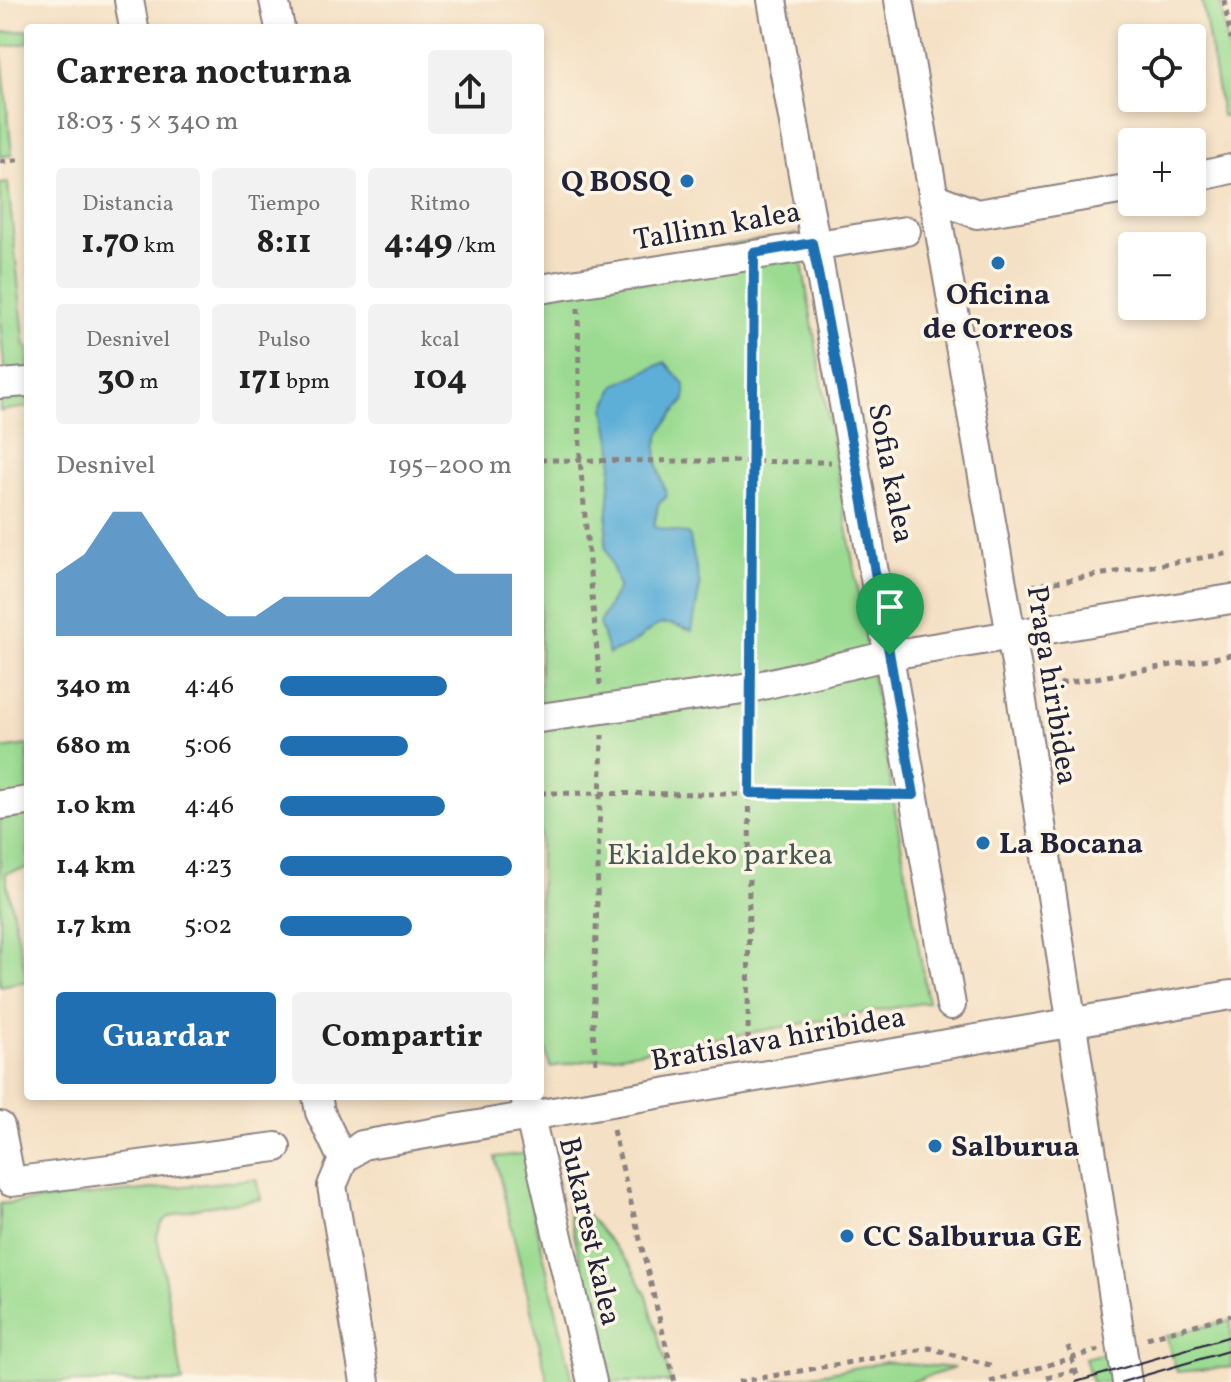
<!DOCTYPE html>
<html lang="es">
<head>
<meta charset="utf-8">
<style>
	body { margin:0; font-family:Vollkorn,serif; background:#f2f2f2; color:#222; height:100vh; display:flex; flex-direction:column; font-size:30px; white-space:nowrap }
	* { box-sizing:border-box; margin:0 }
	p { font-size:26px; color:#767676 }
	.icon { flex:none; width:44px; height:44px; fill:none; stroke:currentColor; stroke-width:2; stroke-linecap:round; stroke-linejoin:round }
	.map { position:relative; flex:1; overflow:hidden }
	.side { position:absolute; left:24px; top:24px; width:520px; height:1076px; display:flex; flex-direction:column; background:#fff; border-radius:8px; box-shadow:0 4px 12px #0003 }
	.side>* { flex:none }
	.buttons { position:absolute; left:1118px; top:24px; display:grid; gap:16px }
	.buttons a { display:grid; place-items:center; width:88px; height:88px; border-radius:8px; background:#fff; box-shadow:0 4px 12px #0003; font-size:40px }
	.pin { position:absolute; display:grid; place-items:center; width:68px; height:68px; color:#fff; margin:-82px -34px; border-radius:50% 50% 50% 0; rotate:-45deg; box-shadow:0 0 8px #0007 }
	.pin .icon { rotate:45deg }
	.round { display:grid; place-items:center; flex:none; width:84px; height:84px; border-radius:8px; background:#f2f2f2 }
	.summary { display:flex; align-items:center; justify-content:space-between; height:136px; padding:0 32px }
	h1 { font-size:36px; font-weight:700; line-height:60px }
	.stats { display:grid; grid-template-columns:repeat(3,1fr); gap:12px; height:136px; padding:8px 32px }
	.stats div { display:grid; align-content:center; border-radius:8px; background:#f2f2f2; text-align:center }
	.stats b { font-size:34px; font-weight:700 }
	.stats small { font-size:22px; font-weight:400 }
	.stats p { font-size:22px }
	.chart { height:224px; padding:16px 32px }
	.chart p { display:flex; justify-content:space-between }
	.chart svg { width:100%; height:144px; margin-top:8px; fill:#1f6fb2; opacity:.7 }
	.cta { display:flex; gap:16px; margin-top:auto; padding:16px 32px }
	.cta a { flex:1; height:92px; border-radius:8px; background:#1f6fb2; color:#fff; font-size:32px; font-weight:700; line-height:92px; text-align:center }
	.cta a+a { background:#f2f2f2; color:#222 }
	ul { padding:0 32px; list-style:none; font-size:26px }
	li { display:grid; grid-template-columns:128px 96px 1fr; align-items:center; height:60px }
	li i { height:20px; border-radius:10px; background:#1f6fb2 }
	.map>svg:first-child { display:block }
	.green { fill:#9bdb91; stroke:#5e7e66; stroke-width:2 }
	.water { fill:#5dafd8; stroke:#40688a; stroke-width:2 }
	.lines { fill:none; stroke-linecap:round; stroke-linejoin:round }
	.street-casing { stroke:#8b8180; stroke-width:32 }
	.path { stroke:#8b8180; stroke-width:5; stroke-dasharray:6 6; stroke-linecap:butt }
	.street { stroke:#fff; stroke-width:28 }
	.tram { stroke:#22223b; stroke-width:2 }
	.route-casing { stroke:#fff; stroke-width:16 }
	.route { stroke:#1f6fb2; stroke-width:10 }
	.poi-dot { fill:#1f6fb2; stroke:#fcf5e5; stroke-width:3 }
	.labels { text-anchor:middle; stroke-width:7; stroke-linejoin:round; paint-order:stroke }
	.poi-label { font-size:30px; font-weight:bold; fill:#22223b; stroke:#fcf5e5; text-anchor:start }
	.street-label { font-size:30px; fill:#22223b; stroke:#fcf5e5 }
	.park-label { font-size:30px; fill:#465a55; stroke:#fcf5e5 }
</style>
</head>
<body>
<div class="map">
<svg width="1231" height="1382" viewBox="0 0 1231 1382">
	<rect width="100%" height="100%" fill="#fcf5e5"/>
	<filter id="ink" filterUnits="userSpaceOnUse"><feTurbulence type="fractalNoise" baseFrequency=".0125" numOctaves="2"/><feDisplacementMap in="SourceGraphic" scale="16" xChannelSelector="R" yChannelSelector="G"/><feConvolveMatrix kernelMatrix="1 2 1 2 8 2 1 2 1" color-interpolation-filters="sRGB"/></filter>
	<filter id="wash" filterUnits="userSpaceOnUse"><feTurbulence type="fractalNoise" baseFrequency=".006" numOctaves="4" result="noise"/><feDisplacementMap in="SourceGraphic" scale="32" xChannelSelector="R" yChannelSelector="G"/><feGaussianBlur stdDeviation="1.8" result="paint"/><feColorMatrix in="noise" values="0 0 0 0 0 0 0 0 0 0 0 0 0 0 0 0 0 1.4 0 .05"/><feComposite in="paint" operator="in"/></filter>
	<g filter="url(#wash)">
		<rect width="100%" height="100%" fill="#f4e0c4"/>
		<!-- green -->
		<path class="green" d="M1202 0H1220L1231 64V115L1222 116Z
			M28 30V43L1 47 12 155 0 157V33Z
			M8 183 25 347H28V378L5 377 0 323V184Z
			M797 234 928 1002 550 1067 540 1023V277Z
			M28 386V407L0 411V389Z
			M28 745V794L0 799V749Z
			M28 814V868L5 873 27 981 0 986V819Z
			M528 1153 532 1174 527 1184 573 1382H548L495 1157Z
			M256 1179 261 1199C238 1203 184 1206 166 1219 160 1224 159 1229 157 1236L183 1382H0V1204Z
			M577 1203 630 1264 647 1296 671 1382H610L567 1205Z
			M1231 1320V1367L1177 1372 1166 1336Z
			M1116 1350 1120 1382H1092L1085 1358Z
			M887 1362 955 1368 910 1382H773Z"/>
		<!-- water -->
		<path class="water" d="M665 362 685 385V400C650 441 651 446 667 496L658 505 654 527 689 534 700 586 692 631C664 621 662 619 639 639 632 646 618 649 609 654L599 623 619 587 605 545 613 451 605 409 615 385Z"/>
	</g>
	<g filter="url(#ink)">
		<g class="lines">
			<defs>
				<path id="street" d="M129 0 134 28
					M274 0 280 28
					M772 0 951 1005
					M899 0 1017 669 1127 1382
					M1192 178 1231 169
					M933 197 977 214 1132 188
					M540 289 906 231
					M0 384 28 382
					M540 718 750 688 890 655 1231 599
					M0 805 28 801
					M317 1096 320 1112 343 1160
					M525 1096 592 1382
					M0 1126 11 1182 276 1147
					M365 1382 332 1186 343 1160 362 1145 1231 995"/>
			</defs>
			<!-- street casing -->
			<use href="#street" class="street-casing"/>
			<!-- path -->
			<path class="path" d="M1224 0 1231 39
				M0 162 23 159
				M578 308 580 460 600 685
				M540 460 831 462
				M1031 586 1231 553
				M751 664 754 282
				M1048 686 1231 655
				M540 793 887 795
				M748 1041 750 714
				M596 1063 593 1031 602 735
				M613 1130 675 1382
				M1147 1338 1231 1315
				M1068 1346 1079 1382
				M1047 1378 1075 1370
				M738 1382 930 1348 996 1367
				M990 1382 1099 1350"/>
			<!-- street -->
			<use href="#street" class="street"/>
			<!-- tram -->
			<path class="tram" d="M1076 1382 1231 1336
				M1122 1382 1231 1350"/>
		</g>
	</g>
	<g class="lines" filter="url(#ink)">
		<defs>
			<path id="route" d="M812 243 856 463 914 795 750 793 754 253Z"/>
		</defs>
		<!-- route casing -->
		<use href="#route" class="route-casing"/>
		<!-- route -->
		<use href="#route" class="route"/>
	</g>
	<!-- markers -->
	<g class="poi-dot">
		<circle cx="687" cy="181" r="8"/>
		<circle cx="998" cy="263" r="8"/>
		<circle cx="983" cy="843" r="8"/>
		<circle cx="935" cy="1146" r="8"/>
		<circle cx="847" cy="1236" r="8"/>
	</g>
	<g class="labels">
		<!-- poi labels -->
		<g class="poi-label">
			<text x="671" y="191" text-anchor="end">Q BOSQ</text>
			<text x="998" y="304" text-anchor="middle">Oficina<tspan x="998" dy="34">de Correos</tspan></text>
			<text x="999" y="853">La Bocana</text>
			<text x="951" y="1156">Salburua</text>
			<text x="863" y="1246">CC Salburua GE</text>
		</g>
		<!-- street labels -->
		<g class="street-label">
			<text transform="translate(717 225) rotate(-10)" y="10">Tallinn kalea</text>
			<text transform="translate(892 473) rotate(79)" y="10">Sofia kalea</text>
			<text transform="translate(1053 685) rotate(81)" y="10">Praga hiribidea</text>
			<text transform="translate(778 1038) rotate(-10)" y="10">Bratislava hiribidea</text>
			<text transform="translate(591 1231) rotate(77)" y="10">Bukarest kalea</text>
		</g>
		<!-- park labels -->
		<g class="park-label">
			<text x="720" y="864">Ekialdeko parkea</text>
		</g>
	</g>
</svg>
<div class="buttons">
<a><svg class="icon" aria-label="locate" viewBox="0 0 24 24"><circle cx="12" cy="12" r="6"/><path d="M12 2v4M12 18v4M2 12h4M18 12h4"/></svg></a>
<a>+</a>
<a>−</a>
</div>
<div class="pin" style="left:890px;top:655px;background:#1e9e55"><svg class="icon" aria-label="arrive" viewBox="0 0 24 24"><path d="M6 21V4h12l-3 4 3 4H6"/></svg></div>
<section class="side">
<div class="summary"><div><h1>Carrera nocturna</h1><p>18:03 · 5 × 340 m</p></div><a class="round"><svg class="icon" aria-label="share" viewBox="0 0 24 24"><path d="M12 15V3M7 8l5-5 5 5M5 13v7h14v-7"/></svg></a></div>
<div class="stats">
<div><p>Distancia</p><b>1.70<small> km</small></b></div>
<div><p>Tiempo</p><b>8:11</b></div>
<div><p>Ritmo</p><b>4:49<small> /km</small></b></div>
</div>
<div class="stats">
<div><p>Desnivel</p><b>30<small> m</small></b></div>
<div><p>Pulso</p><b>171<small> bpm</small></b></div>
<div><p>kcal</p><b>104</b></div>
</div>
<div class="chart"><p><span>Desnivel</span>195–200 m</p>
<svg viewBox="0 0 160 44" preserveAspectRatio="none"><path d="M0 44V25L10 19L20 6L30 6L40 19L50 32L60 38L70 38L80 32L90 32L100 32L110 32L120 25L130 19L140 25L150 25L160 25V44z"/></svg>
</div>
<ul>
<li><b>340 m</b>4:46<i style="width:72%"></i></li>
<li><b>680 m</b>5:06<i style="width:55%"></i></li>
<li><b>1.0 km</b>4:46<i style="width:71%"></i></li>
<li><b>1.4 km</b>4:23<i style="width:100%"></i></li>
<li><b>1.7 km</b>5:02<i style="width:57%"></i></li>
</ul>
<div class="cta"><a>Guardar</a><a>Compartir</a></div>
</section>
</div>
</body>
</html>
